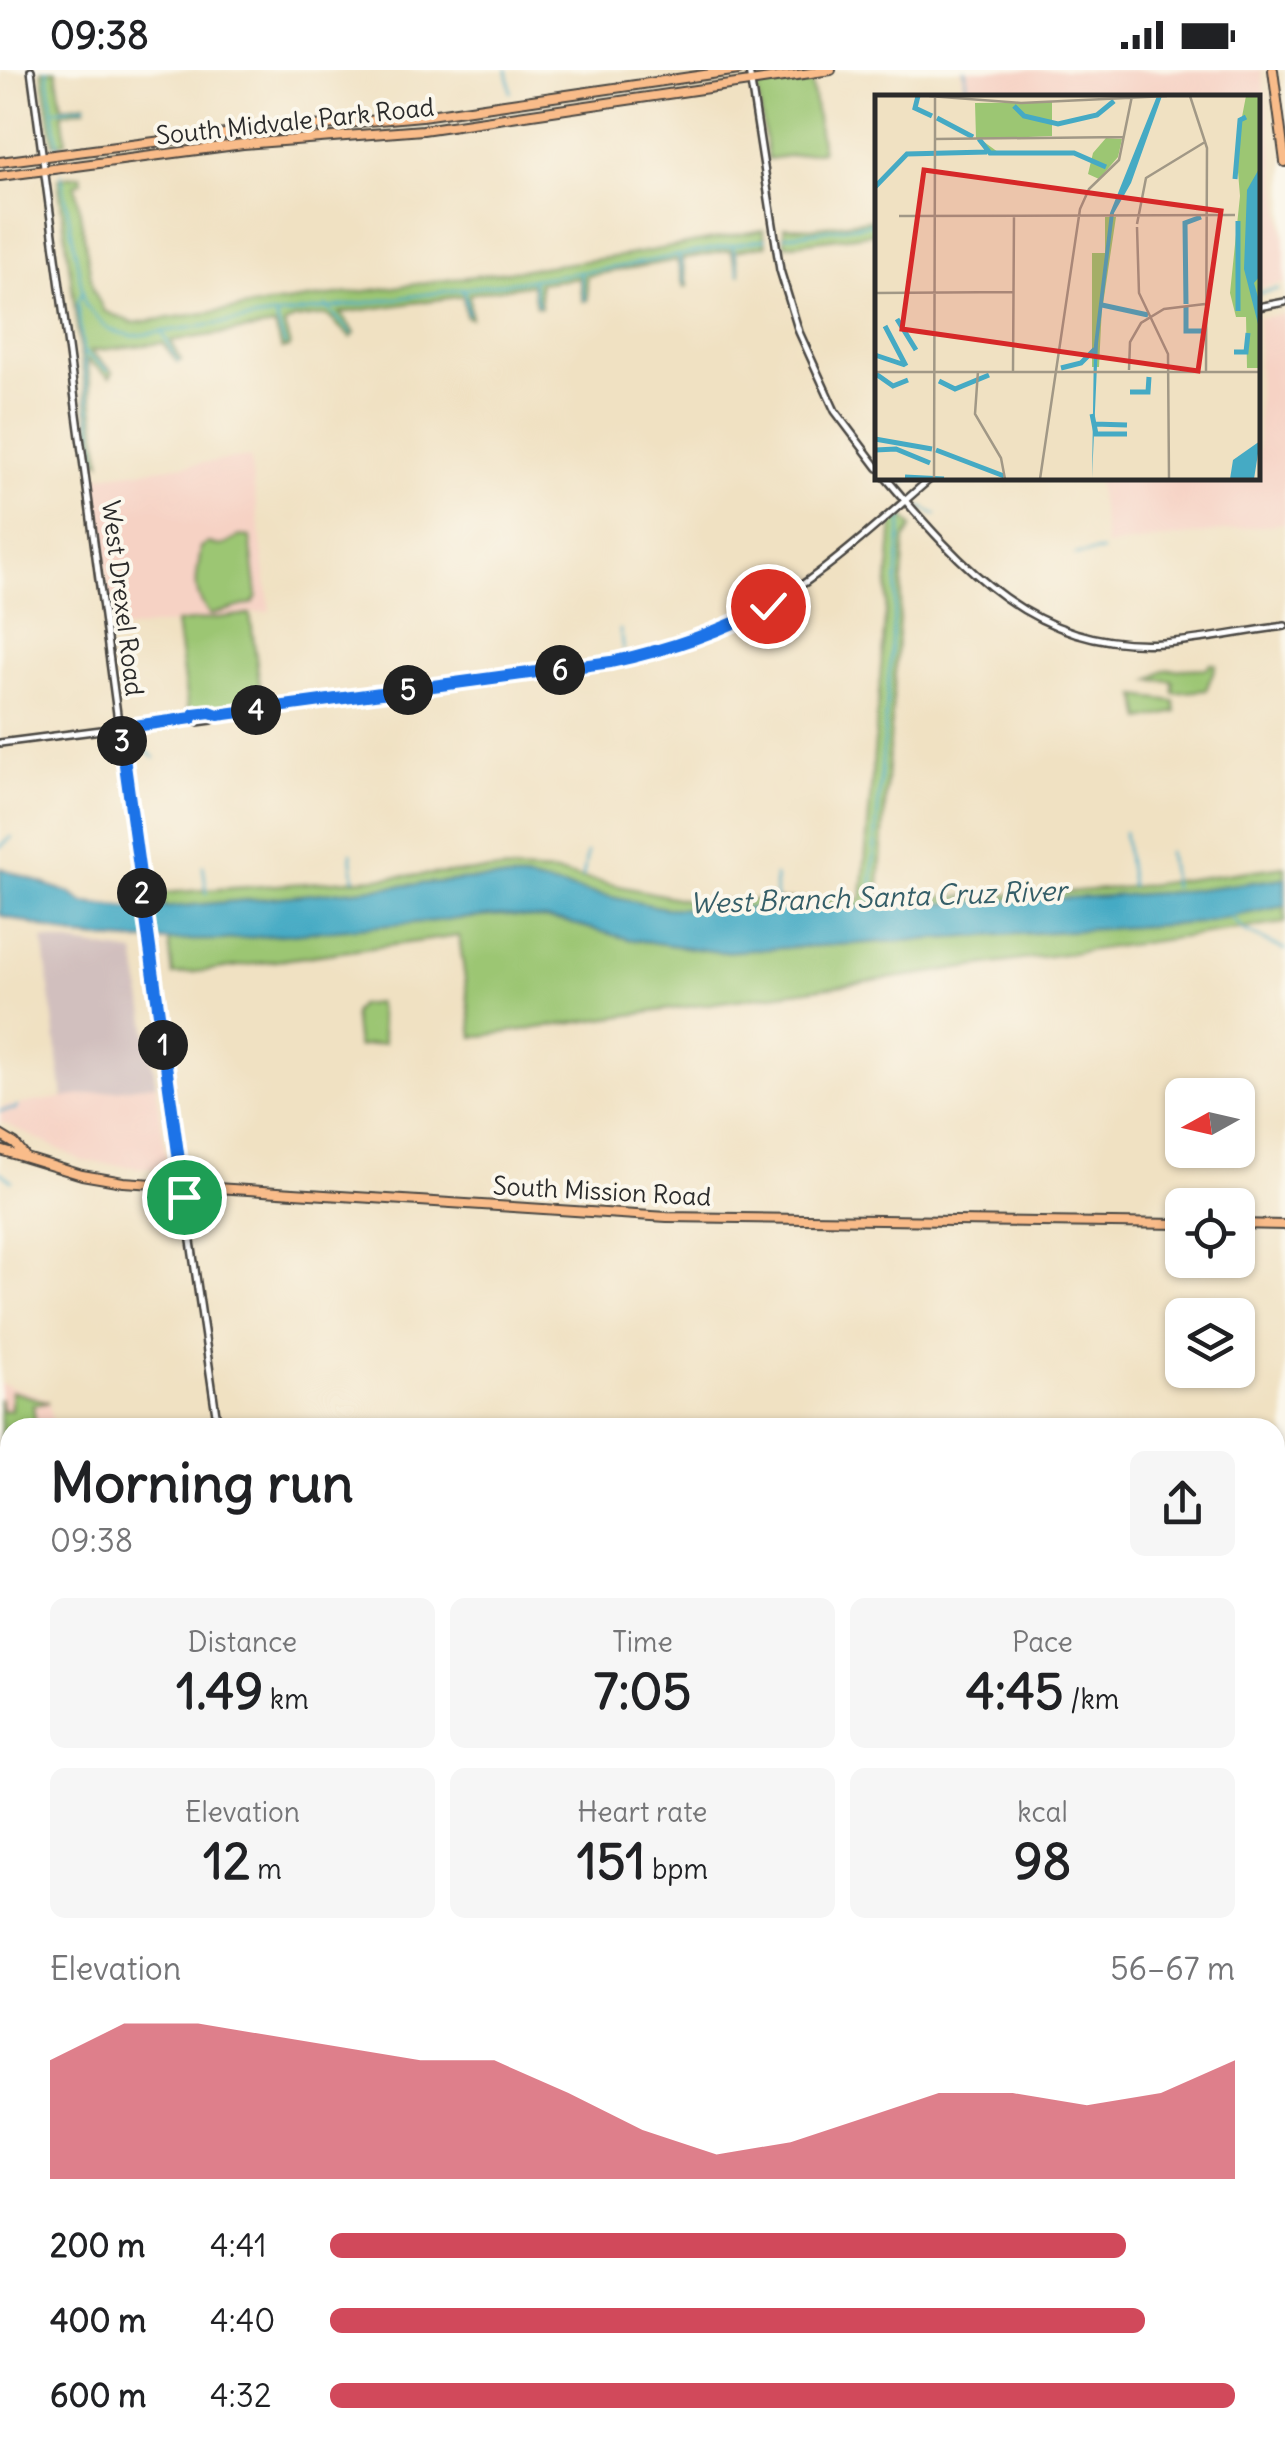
<!DOCTYPE html>
<html lang="en">
<head>
<meta charset="utf-8">
<style>
	body { margin:0; font-family:Delius,sans-serif; background:#f6f6f6; color:#202124; height:100vh; display:flex; flex-direction:column; font-size:38px; white-space:nowrap }
	* { box-sizing:border-box; margin:0 }
	p { font-size:32px; color:#757577 }
	.icon { flex:none; width:55px; height:55px; fill:none; stroke:currentColor; stroke-width:2; stroke-linecap:round; stroke-linejoin:round }
	.map { position:relative; flex:1; overflow:hidden }
	.details { position:absolute; left:0px; top:1348px; width:1285px; height:1038px; display:flex; flex-direction:column; background:#fff; border-radius:30px 30px 0 0; box-shadow:0 2px 8px #0004 }
	.details>* { flex:none }
	.needle { width:65px; rotate:262deg }
	.controls { position:absolute; left:1165px; top:1008px; display:grid; gap:20px }
	.controls a { display:grid; place-items:center; width:90px; height:90px; border-radius:15px; background:#fff; box-shadow:0 2px 8px #0004; font-size:50px }
	.pin { position:absolute; display:grid; place-items:center; width:85px; height:85px; color:#fff; margin:-42px; border:5px solid #fff; border-radius:50%; box-shadow:0 2px 10px #0007 }
	.km { position:absolute; width:50px; height:50px; margin:-25px; border-radius:50%; background:#222; color:#fff; font-size:28px; line-height:50px; text-align:center }
	.round { display:grid; place-items:center; flex:none; width:105px; height:105px; border-radius:15px; background:#f6f6f6 }
	.headline { display:flex; align-items:center; justify-content:space-between; height:170px; padding:0 50px }
	h1 { font-size:55px; font-weight:800; line-height:75px }
	.metrics { display:grid; grid-template-columns:repeat(3,1fr); gap:15px; height:170px; padding:10px 50px }
	.metrics div { display:grid; align-content:center; border-radius:15px; background:#f6f6f6; text-align:center }
	.metrics b { font-size:50px; font-weight:800 }
	.metrics small { font-size:28px; font-weight:400 }
	.metrics p { font-size:28px }
	.chart { height:280px; padding:20px 50px }
	.chart p { display:flex; justify-content:space-between }
	.chart svg { width:100%; height:180px; margin-top:10px; fill:#d1495b; opacity:.7 }
	ul { padding:0 50px; list-style:none; font-size:32px }
	li { display:grid; grid-template-columns:160px 120px 1fr; align-items:center; height:75px }
	li i { height:25px; border-radius:12px; background:#d1495b }
	.status { display:flex; justify-content:space-between; align-items:center; height:70px; padding:0 50px; background:#fff; direction:ltr }
	.status svg { height:28px; fill:currentColor }
	.map>svg:first-child { display:block }
	.built { fill:#f6d2c4 }
	.industrial { fill:#d1bfbe }
	.green { fill:#9cc673; stroke:#64784f; stroke-width:2.5 }
	.water { fill:#45aac4; stroke:#386a78; stroke-width:2.5 }
	.lines { fill:none; stroke-linecap:round; stroke-linejoin:round }
	.stream { stroke:#45aac4; stroke-width:2.5 }
	.minor-casing { stroke:#494642; stroke-width:10 }
	.major-casing { stroke:#494642; stroke-width:12 }
	.minor { stroke:#fff; stroke-width:5 }
	.major { stroke:#f9bc8a; stroke-width:8 }
	.route-casing { stroke:#fff; stroke-width:20 }
	.route { stroke:#1a73e8; stroke-width:12 }
	.labels { text-anchor:middle; stroke-width:8; stroke-linejoin:round; paint-order:stroke }
	.street-label { font-size:25px; fill:#2b2b2b; stroke:#fbf7ec }
	.water-label { font-size:28px; font-style:italic; fill:#355e68; stroke:#fbf7ec }
	.inset-river { fill:none; stroke:#45aac4; stroke-width:5 }
	.inset-road { fill:none; stroke:#a19886; stroke-width:2.5 }
	.view { fill:#d62828; fill-opacity:0.15; stroke:#d62828; stroke-width:5 }
	.inset-edge { fill:none; stroke:#2b2b2b; stroke-width:5 }
</style>
</head>
<body>
<div class="status"><b>09:38</b><svg viewBox="0 0 49 12"><path d="M0 12V9h3v3zM5 12V6h3v6zM10 12V3h3v9zM15 12V0h3v12zM26 1h20v11H26zM47 4h2v5h-2z"/></svg></div>
<div class="map">
<svg width="1285" height="2384" viewBox="0 0 1285 2384">
	<rect width="100%" height="100%" fill="#fbf7ec"/>
	<filter id="ink" filterUnits="userSpaceOnUse"><feTurbulence type="fractalNoise" baseFrequency=".01" numOctaves="2"/><feDisplacementMap in="SourceGraphic" scale="20" xChannelSelector="R" yChannelSelector="G"/><feConvolveMatrix kernelMatrix="1 2 1 2 8 2 1 2 1" color-interpolation-filters="sRGB"/></filter>
	<filter id="wash" filterUnits="userSpaceOnUse"><feTurbulence type="fractalNoise" baseFrequency=".0048" numOctaves="4" result="noise"/><feDisplacementMap in="SourceGraphic" scale="40" xChannelSelector="R" yChannelSelector="G"/><feGaussianBlur stdDeviation="2.25" result="paint"/><feColorMatrix in="noise" values="0 0 0 0 0 0 0 0 0 0 0 0 0 0 0 0 0 1.4 0 .05"/><feComposite in="paint" operator="in"/></filter>
	<g filter="url(#wash)">
		<rect width="100%" height="100%" fill="#f0e1c2"/>
		<!-- built -->
		<path class="built" d="M961 0H1261L1285 170V213L1258 218V28L965 27Z
			M1285 244V453L1106 476 1097 408H1258V248Z
			M250 387 270 541 113 561 93 407Z
			M156 1014 168 1101 83 1091 0 1051V1037Z
			M0 1313 48 1329 53 1357 10 1358V1496L0 1497Z
			M0 2054 10 2136V2264L0 2266Z"/>
		<!-- industrial -->
		<path class="industrial" d="M43 869 135 883 156 1014 63 1028Z"/>
		<!-- green -->
		<path class="green" d="M42 0H56L62 37 85 33V38L62 43 66 72 53 74Z
			M811 7 822 81 768 89 757 16Z
			M81 105 82 112 75 114 93 219 104 241 133 253 628 185 763 160 766 175 735 181 740 205 731 180 682 189 687 216 684 217 677 190 586 206 588 230 583 231 579 208 539 213 541 237 536 236 532 214 469 224 471 248 466 247 463 226 340 243 355 263 351 268 327 245 294 249 284 255 290 277 282 279 275 256 171 271 181 290 177 292 163 273 90 281 113 302 110 307 87 290 101 392 94 389 58 108Z
			M877 149V163L785 175 784 157 812 158Z
			M904 447 912 457 905 469 878 829 1040 824 1132 817 1285 796V853L473 967 459 866 173 905 163 823 492 800 557 803 691 831 862 829 893 452Z
			M239 466 250 467 257 526 253 533 210 545C189 519 198 507 201 477L209 473C222 479 228 474 239 466Z
			M250 544 262 631 188 641 176 553Z
			M1210 593 1216 595 1206 620 1174 623 1173 611 1150 610 1165 600 1207 598Z
			M1137 626 1174 631 1176 642 1142 650Z
			M377 933 384 973 357 977 353 943 359 935Z
			M11 1321 48 1332 33 1335 36 1357 10 1358V1407H3L0 1328 2 1341 11 1340Z"/>
		<!-- water -->
		<path class="water" d="M0 798 70 823 84 833 129 838 172 837 473 809H524L664 838 717 839 853 837 1093 827 1176 822 1285 808V836L1199 853 719 882 628 869 563 851 502 845 223 870 131 871 78 867 0 845Z"/>
		<g class="lines">
			<!-- stream -->
			<path class="stream" d="M47 0 58 77
				M507 0 511 22
				M965 0 968 28
				M54 40 86 35
				M61 104 85 235 109 260 133 266 618 197 765 169
				M784 166 878 153
				M733 177 739 204
				M679 187 685 215
				M580 202 585 230
				M532 209 538 235
				M460 219 464 222 468 244
				M82 222 77 233 96 388
				M1258 223 1278 219
				M326 236 352 264
				M275 245 285 275
				M162 262 178 291
				M85 283 108 300
				M904 413 909 408
				M921 437 937 445
				M1075 485 1102 481
				M620 560 623 581
				M131 679 145 680 155 688
				M1124 762 1131 816
				M0 777 12 767
				M1168 782 1173 818
				M351 783 354 808
				M203 796 207 823
				M775 806 776 829
				M583 807 587 783
				M870 838 902 446
				M1228 844 1244 861 1285 880
				M0 1041 15 1039 17 1036
				M0 1102 12 1111"/>
		</g>
	</g>
	<g filter="url(#ink)">
		<g class="lines">
			<defs>
				<path id="minor" d="M31 0 144 846 218 1358
					M749 0 780 200 799 262 835 341 878 398
					M1258 237 1285 232
					M886 408C962 498 1034 581 1163 573 1204 570 1245 561 1285 556
					M218 645C309 634 400 621 491 609 573 598 660 590 736 554 809 519 871 460 931 408
					M0 673 187 649 211 642 218 645 212 650 197 652 192 648
					M1275 1489 1285 1488
					M367 2375 369 2384
					M986 2375 987 2384"/>
				<path id="major" d="M1273 0 1285 92
					M0 92 193 67 422 46 739 0
					M0 106 243 74 423 60 831 0
					M0 1065 15 1074 24 1085
					M0 1080 82 1105 123 1112 667 1147 1182 1154
					M1238 1154 1285 1155
					M1275 2100H1285
					M0 2277 10 2275
					M0 2295 10 2293"/>
			</defs>
			<!-- minor casing -->
			<use href="#minor" class="minor-casing"/>
			<!-- major casing -->
			<use href="#major" class="major-casing"/>
			<!-- minor -->
			<use href="#minor" class="minor"/>
			<!-- major -->
			<use href="#major" class="major"/>
		</g>
	</g>
	<g class="lines" filter="url(#ink)">
		<defs>
			<path id="route" d="M184 1127 120 658 192 648 194 644 210 642 218 645 611 592C666 580 719 563 768 536"/>
		</defs>
		<!-- route casing -->
		<use href="#route" class="route-casing"/>
		<!-- route -->
		<use href="#route" class="route"/>
	</g>
	<g class="labels">
		<!-- street labels -->
		<g class="street-label">
			<text transform="translate(295 51) rotate(-6)" y="9">South Midvale Park Road</text>
			<text transform="translate(123 528) rotate(83)" y="9">West Drexel Road</text>
			<text transform="translate(602 1121) rotate(3)" y="9">South Mission Road</text>
		</g>
		<!-- water labels -->
		<g class="water-label">
			<text transform="translate(878 827) rotate(-2)" y="10">West Branch Santa Cruz River</text>
		</g>
	</g>
	<!-- overview -->
	<g transform="translate(875 25)">
		<rect width="385" height="385" fill="#f0e1c2"/>
		<path d="M371 1H385V273H372L371 222H361L355 198 365 101 361 53ZM177 7V41L105 44 127 60 102 57 110 55 101 43 100 8ZM231 43 247 44 243 62 224 84 213 79 218 58ZM230 122H241L228 209 274 219 227 211 224 272H217V158H230Z" fill="#9cc673"/>
		<path d="M282 1H287L256 88 239 118 223 248 217 383 219 250 235 118ZM385 72V181L379 188 385 209V275L383 229 369 174 372 95ZM385 346 379 384H355L358 365Z" fill="#45aac4"/>
		<path class="inset-river" d="M43 1 40 13 57 21M139 11 149 21 183 29 222 20 239 6M62 23 98 42M104 44 115 58H199L231 72M360 84 365 25 371 22M0 92 32 59 112 57M311 209 310 128 326 122M227 210 273 220M311 211V236H328M363 216V126M22 224 41 255M10 231 31 271M359 257H371L373 238M0 260 30 270M186 273 206 268 220 254M1 279 18 291 33 285M64 286 80 294 114 280M255 297H273L274 282M217 319 221 339H252M219 329 252 330M0 344 57 354M0 355 21 354 55 368M61 355 129 381M30 382 69 384"/>
		<path class="inset-road" d="M54 1 146 8 292 1M315 1 332 53 331 277M60 3V44M60 44 248 42M24 121 360 120M262 129 271 83 330 47M262 132 264 198 293 259 294 384M0 198 139 197M254 275 255 247 266 228 289 214 330 209M103 276 100 319 126 363 130 384M138 276 139 120M0 277H385M59 384 60 41M165 384 205 114 214 94 244 65 257 1"/>
		<path class="view" d="M49 75 346 116 323 276 27 234Z"/>
		<rect width="385" height="385" class="inset-edge"/>
	</g>
</svg>
<div class="controls">
<a><svg class="needle" viewBox="-14 -14 28 28"><path d="M0-13l5 13h-10z" fill="#e53935"/><path d="M0 13l5-13h-10z" fill="#757577"/></svg></a>
<a><svg class="icon" aria-label="locate" viewBox="0 0 24 24"><circle cx="12" cy="12" r="6"/><path d="M12 2v4M12 18v4M2 12h4M18 12h4"/></svg></a>
<a><svg class="icon" aria-label="layers" viewBox="0 0 24 24"><path d="M12 4l9 5-9 5-9-5zM3 14l9 5 9-5"/></svg></a>
</div>
<div class="pin" style="left:184px;top:1127px;background:#1e9e55"><svg class="icon" aria-label="arrive" viewBox="0 0 24 24"><path d="M6 21V4h12l-3 4 3 4H6"/></svg></div>
<div class="pin" style="left:768px;top:536px;background:#d93025"><svg class="icon" aria-label="check" viewBox="0 0 24 24"><path d="M5 12l5 5 9-10"/></svg></div>
<b class="km" style="left:163px;top:975px">1</b>
<b class="km" style="left:142px;top:823px">2</b>
<b class="km" style="left:122px;top:671px">3</b>
<b class="km" style="left:256px;top:640px">4</b>
<b class="km" style="left:408px;top:620px">5</b>
<b class="km" style="left:560px;top:600px">6</b>
<section class="details">
<div class="headline"><div><h1>Morning run</h1><p>09:38</p></div><a class="round"><svg class="icon" aria-label="share" viewBox="0 0 24 24"><path d="M12 15V3M7 8l5-5 5 5M5 13v7h14v-7"/></svg></a></div>
<div class="metrics">
<div><p>Distance</p><b>1.49<small> km</small></b></div>
<div><p>Time</p><b>7:05</b></div>
<div><p>Pace</p><b>4:45<small> /km</small></b></div>
</div>
<div class="metrics">
<div><p>Elevation</p><b>12<small> m</small></b></div>
<div><p>Heart rate</p><b>151<small> bpm</small></b></div>
<div><p>kcal</p><b>98</b></div>
</div>
<div class="chart"><p><span>Elevation</span>56–67 m</p>
<svg viewBox="0 0 160 44" preserveAspectRatio="none"><path d="M0 44V15L10 6L20 6L30 9L40 12L50 15L60 15L70 23L80 32L90 38L100 35L110 29L120 23L130 23L140 26L150 23L160 15V44z"/></svg>
</div>
<ul>
<li><b>200 m</b>4:41<i style="width:88%"></i></li>
<li><b>400 m</b>4:40<i style="width:90%"></i></li>
<li><b>600 m</b>4:32<i style="width:100%"></i></li>
</ul>
</section>
</div>
</body>
</html>
